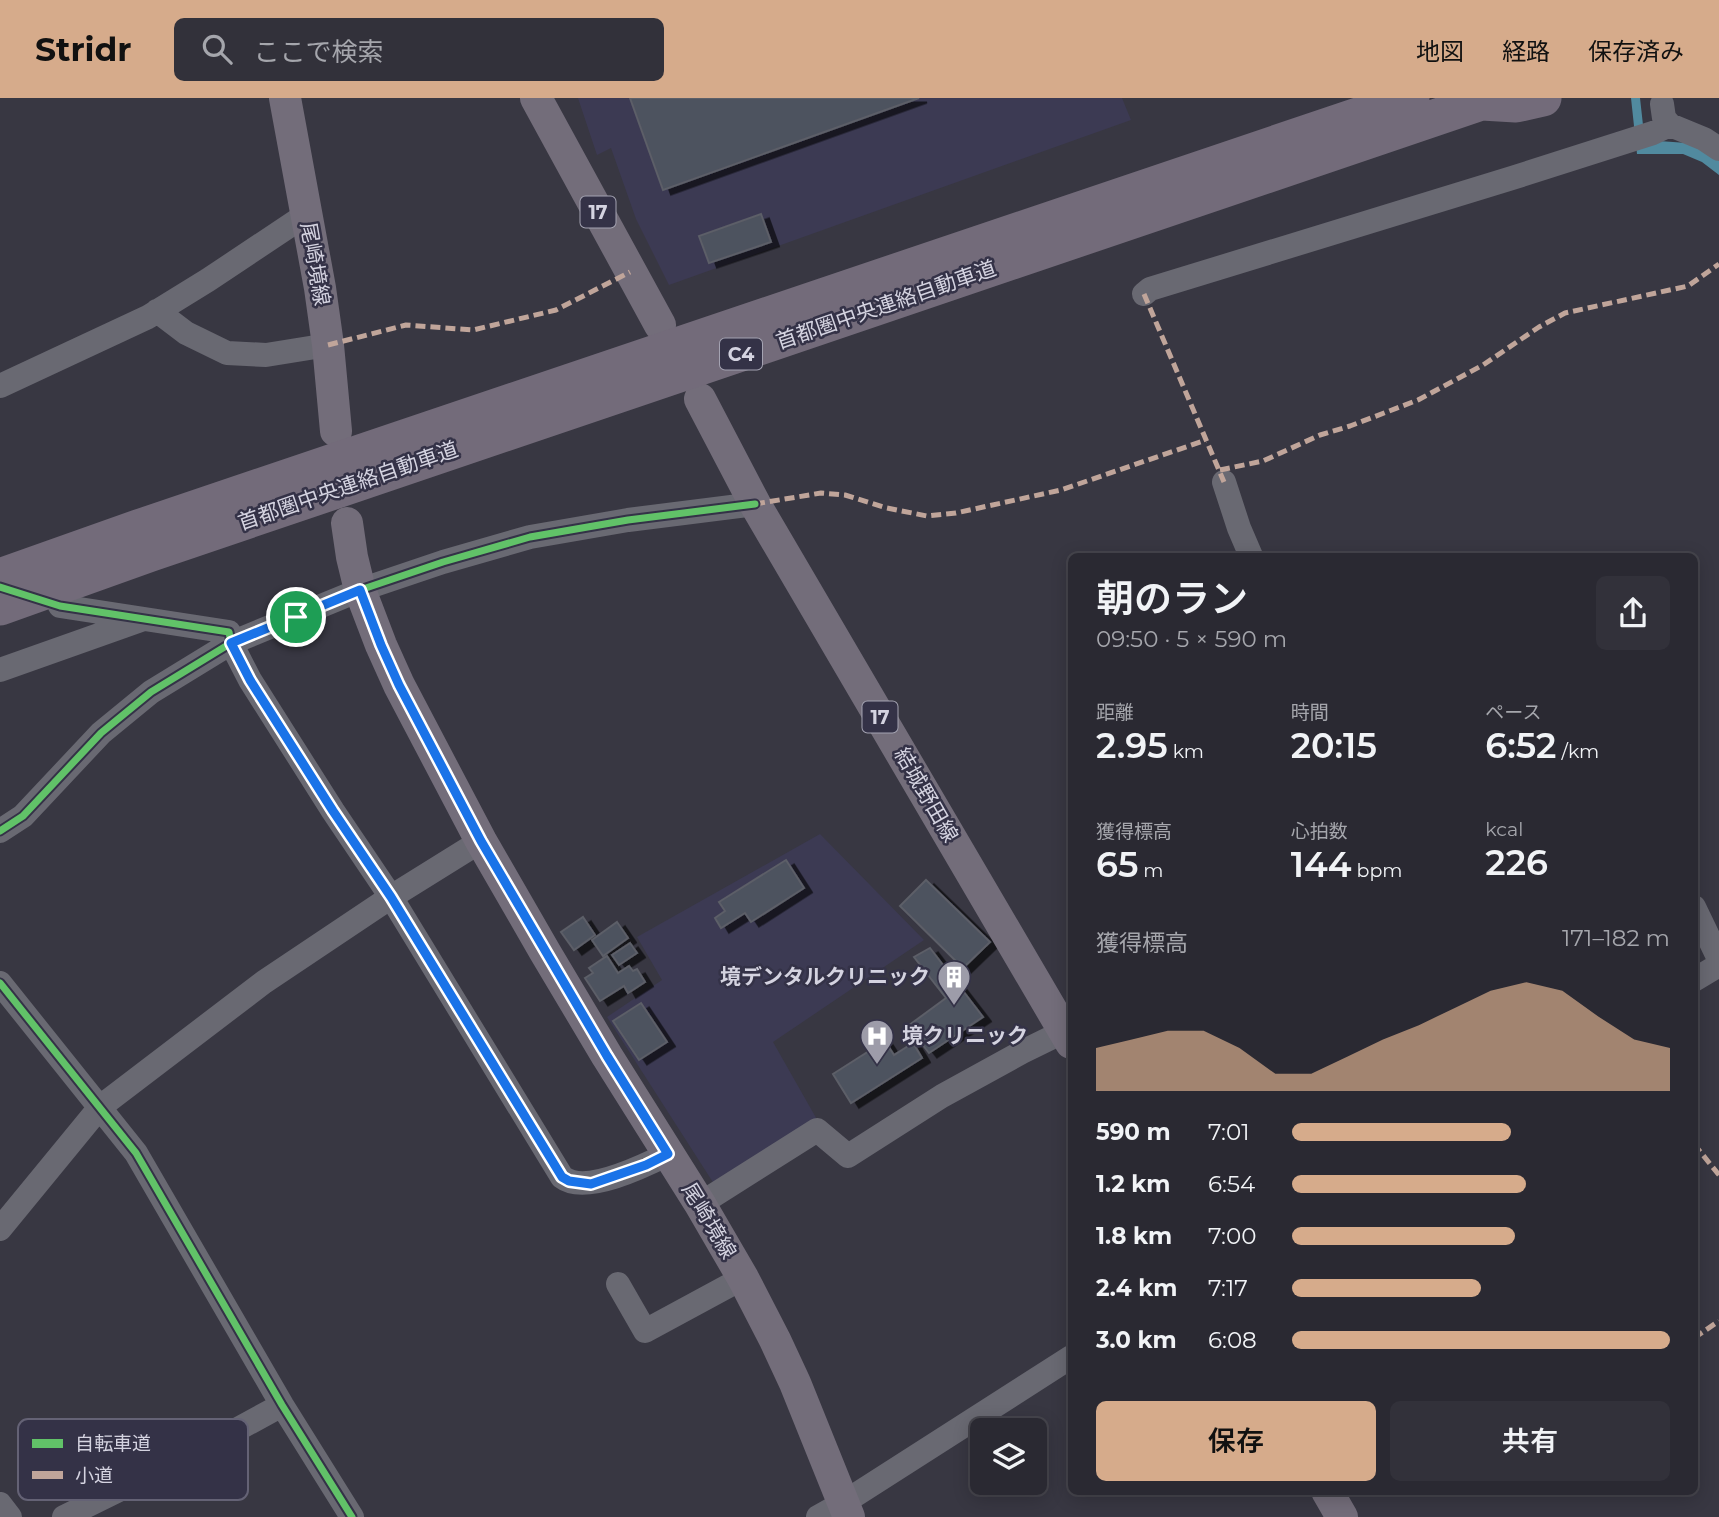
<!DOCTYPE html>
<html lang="ja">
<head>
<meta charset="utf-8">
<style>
	body { margin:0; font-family:Montserrat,"Noto Sans JP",sans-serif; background:#32313a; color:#f1f3f6; height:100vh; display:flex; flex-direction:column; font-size:26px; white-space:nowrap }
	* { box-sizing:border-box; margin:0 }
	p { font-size:23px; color:#a5a6ac }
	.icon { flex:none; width:38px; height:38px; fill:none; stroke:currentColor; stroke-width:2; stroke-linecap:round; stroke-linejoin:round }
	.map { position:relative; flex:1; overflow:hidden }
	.panel { position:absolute; left:1068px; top:455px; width:630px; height:942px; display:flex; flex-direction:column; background:#2a2932; border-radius:10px; box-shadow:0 4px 18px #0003,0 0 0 2px #46454d }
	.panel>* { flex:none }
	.fabs { position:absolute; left:970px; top:1320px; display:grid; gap:14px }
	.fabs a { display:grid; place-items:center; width:77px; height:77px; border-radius:10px; background:#2a2932; box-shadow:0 4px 18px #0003,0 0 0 2px #46454d; font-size:35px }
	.pin { position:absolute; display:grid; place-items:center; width:60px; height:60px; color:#fff; margin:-30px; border:4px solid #fff; border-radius:50%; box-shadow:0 2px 7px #0007 }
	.round { display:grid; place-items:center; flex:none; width:74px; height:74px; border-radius:10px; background:#32313a }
	.summary { display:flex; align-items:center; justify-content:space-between; height:119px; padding:0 28px }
	h1 { font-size:38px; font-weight:600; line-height:52px }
	.figures { display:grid; grid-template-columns:repeat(3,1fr); gap:10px; height:119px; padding:7px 28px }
	.figures div { display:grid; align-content:center }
	.figures b { font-size:35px; font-weight:600 }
	.figures small { font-size:19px; font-weight:400 }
	.figures p { font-size:19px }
	.chart { height:196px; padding:14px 28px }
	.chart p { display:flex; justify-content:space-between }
	.chart svg { width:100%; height:126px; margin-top:7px; fill:#d6ab8b; opacity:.7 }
	.cta { display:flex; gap:14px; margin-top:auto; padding:14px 28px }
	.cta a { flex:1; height:80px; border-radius:10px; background:#d6ab8b; color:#111; font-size:28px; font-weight:600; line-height:80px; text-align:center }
	.cta a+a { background:#32313a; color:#f1f3f6 }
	ul { padding:0 28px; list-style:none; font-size:23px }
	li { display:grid; grid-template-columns:112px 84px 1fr; align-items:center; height:52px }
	li i { height:18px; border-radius:9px; background:#d6ab8b }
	header { display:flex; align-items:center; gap:42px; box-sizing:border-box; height:98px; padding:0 35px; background:#d6ab8b; color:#111 }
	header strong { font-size:33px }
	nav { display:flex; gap:38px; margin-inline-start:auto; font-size:24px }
	.search { width:490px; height:63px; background:#32313a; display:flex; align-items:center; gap:18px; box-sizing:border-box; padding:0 24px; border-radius:10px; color:#a5a6ac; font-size:26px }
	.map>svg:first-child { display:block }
	.built { fill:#3c3a53 }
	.water { fill:#518a9f }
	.building { fill:#4e525f; stroke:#5c5e67; stroke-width:2; filter:url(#shadow) }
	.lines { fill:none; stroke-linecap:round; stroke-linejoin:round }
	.minor { stroke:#696972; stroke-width:24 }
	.major { stroke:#736d7a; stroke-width:32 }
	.highway { stroke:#736b7a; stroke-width:37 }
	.quiet { stroke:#c0a59a; stroke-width:5; stroke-dasharray:10 5; stroke-linecap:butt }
	.cycleway-casing { stroke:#343247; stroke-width:11 }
	.cycleway { stroke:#61c268; stroke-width:7 }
	.route-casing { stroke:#fff; stroke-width:14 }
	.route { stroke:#1a73e8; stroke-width:9 }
	.labels { text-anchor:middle; stroke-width:5; stroke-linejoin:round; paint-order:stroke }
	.shield { fill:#343247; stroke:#a4a3b2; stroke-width:2 }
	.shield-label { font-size:19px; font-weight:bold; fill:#d4d3e0 }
	.street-label { font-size:21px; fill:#d4d3e0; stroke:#343247 }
	.poi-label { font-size:21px; font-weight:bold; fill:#d4d3e0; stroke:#343247; text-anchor:end }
	.key { fill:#343247; stroke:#646275; stroke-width:2 }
	.key-label { font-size:19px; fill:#d4d3e0 }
</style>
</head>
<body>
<header>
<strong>Stridr</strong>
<div class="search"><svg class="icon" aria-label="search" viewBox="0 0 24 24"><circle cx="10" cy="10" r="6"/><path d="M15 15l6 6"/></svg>ここで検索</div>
<nav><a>地図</a><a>経路</a><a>保存済み</a></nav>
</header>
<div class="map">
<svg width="1719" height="1419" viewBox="0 0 1719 1419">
	<defs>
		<filter id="shadow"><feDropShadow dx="8" dy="4.5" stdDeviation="0" flood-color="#0009"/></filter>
	</defs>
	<rect width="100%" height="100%" fill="#383742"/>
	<!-- built -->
	<path class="built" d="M578 0H1122L1131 22 669 187 636 121 611 50 597 57Z
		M820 736 924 842 773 944 819 1025 716 1089 607 919 662 882 637 839Z"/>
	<!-- water -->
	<path class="water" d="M1631 0H1640L1645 45 1659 43 1687 45 1719 61V77L1702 64 1683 56H1637Z"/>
	<!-- building -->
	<path class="building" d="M630 0H919L663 92Z
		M761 116 771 144 709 165 699 138Z
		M786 762 804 790 751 824 745 815 721 830 715 820 725 813 719 804Z
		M926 782 990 844 963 870 900 808Z
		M583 819 595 837 574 852 561 834Z
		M617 824 628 840 603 858 592 842Z
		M630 845 637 855 619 867 612 857Z
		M930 850 983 919 929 955 908 928 946 900 914 859Z
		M607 858 618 875 629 868 633 873 637 871 645 884 628 895 624 888 600 903 585 880 593 875 589 870Z
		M641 905 667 944 639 962 613 923Z
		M885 943 894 957 913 945 922 960 851 1005 833 976Z"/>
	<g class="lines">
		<!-- minor -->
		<path class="minor" d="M1662 6 1664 20 1670 27 1704 41 1719 51
			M1144 196 1150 191 1512 80 1653 35 1670 27
			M157 213 186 235 227 255 266 257 328 247
			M0 288 148 219 208 182 307 116
			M1224 384 1239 430 1251 458
			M60 508 229 534 231 545 250 582 333 713 391 799 562 1079C585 1097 644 1068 668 1056
			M0 572 141 522
			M0 733 23 718 101 635 151 594 231 545 360 492 443 464 530 439 628 422 755 406
			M1694 809 1719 861
			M1694 882 1719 867
			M0 885 136 1055 282 1307 352 1419
			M700 1106 817 1032 848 1058 942 998 1022 954 1071 930
			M0 1131 100 1009 264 884 391 799 481 743
			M618 1186 645 1233 743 1180
			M0 1406 10 1419
			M64 1419 192 1356 282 1307
			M818 1419 843 1405 1071 1259"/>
		<!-- major -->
		<path class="major" d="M285 0 320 190 328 247 336 333
			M536 0 660 227
			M700 301 755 406 1071 945
			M347 425 352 459 360 492 381 547 399 587 481 743 545 854 607 958 700 1106 743 1180 775 1242 795 1285 849 1419
			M1327 1393 1342 1419"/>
		<!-- highway -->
		<path class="highway" d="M1482 4 1516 6 1543 0
			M0 479 138 430 1411 0
			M0 509 151 455 1493 0"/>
		<!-- quiet -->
		<path class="quiet" d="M1144 196 1224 384
			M328 247 406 227 473 232 556 212 630 174
			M1220 372 1263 363 1320 337 1350 328 1418 302 1483 267 1539 229 1565 215 1688 188 1719 166
			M755 406 821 395 845 397 887 410 927 418 956 415 1061 392 1206 342
			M1694 1046 1719 1077
			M1694 1240 1719 1223"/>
		<defs>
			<path id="cycleway" d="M0 489 60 508 229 534 231 545 250 582 333 713 391 799 562 1079C585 1097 644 1068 668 1056
				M0 733 23 718 101 635 151 594 231 545 360 492 443 464 530 439 628 422 755 406
				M0 885 136 1055 282 1307 352 1419"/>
		</defs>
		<!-- cycleway casing -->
		<use href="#cycleway" class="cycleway-casing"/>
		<!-- cycleway -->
		<use href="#cycleway" class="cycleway"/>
	</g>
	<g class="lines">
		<defs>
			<path id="route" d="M360 492 381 547 399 587 481 743 607 958 668 1056 646 1067 591 1086 569 1083 562 1079 391 799 333 713 250 582 231 545Z"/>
		</defs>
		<!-- route casing -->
		<use href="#route" class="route-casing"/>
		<!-- route -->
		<use href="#route" class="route"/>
	</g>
	<!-- icons -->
	<defs>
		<symbol id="building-pin" viewBox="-11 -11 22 30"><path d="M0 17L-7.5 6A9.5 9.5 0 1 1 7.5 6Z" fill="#9d9ca9" stroke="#343247"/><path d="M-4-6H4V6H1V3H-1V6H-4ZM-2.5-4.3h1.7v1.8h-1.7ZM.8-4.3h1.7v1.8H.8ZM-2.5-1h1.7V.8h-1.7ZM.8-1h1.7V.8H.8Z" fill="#fff"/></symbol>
		<symbol id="hospital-pin" viewBox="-11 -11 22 30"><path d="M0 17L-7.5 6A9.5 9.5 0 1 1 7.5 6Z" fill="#9d9ca9" stroke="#343247"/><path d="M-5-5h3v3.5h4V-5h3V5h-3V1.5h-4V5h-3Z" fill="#fff"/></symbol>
	</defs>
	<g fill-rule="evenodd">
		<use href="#building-pin" x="935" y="860" width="38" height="52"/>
		<use href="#hospital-pin" x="858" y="919" width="38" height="52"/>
	</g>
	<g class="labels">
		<!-- shield labels -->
		<g class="shield">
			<rect x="580.5" y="98.5" width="35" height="31" rx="5"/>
			<rect x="720" y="240.5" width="42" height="31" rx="5"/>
			<rect x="862.5" y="603.5" width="35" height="31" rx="5"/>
		</g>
		<g class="shield-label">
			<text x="598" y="121">17</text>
			<text x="741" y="263">C4</text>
			<text x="880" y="626">17</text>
		</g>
		<!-- street labels -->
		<g class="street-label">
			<text transform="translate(315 166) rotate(80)" y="7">尾崎境線</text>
			<text transform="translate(886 207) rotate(-19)" y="7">首都圏中央連絡自動車道</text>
			<text transform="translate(348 388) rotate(-19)" y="7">首都圏中央連絡自動車道</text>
			<text transform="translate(926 697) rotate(60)" y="7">結城野田線</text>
			<text transform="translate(709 1123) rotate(59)" y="7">尾崎境線</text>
		</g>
		<!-- poi labels -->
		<g class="poi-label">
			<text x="930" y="886">境デンタルクリニック</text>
			<text x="902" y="945" text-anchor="start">境クリニック</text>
		</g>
	</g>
	<!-- legend -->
	<rect x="18" y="1321" width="230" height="81" rx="10" class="key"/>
	<rect x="32" y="1341" width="31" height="9" fill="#61c268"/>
	<rect x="32" y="1373" width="31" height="8" fill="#c0a59a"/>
	<g class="key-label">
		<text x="75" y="1352">自転車道</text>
		<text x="75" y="1384">小道</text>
	</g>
</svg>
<div class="fabs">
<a><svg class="icon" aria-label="layers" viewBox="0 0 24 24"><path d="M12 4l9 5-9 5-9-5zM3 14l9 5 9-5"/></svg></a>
</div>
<div class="pin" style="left:296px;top:519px;background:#1e9e55"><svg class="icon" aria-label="arrive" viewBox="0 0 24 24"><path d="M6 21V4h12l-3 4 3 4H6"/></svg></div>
<section class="panel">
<div class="summary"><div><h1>朝のラン</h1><p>09:50 · 5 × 590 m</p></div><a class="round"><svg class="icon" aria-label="share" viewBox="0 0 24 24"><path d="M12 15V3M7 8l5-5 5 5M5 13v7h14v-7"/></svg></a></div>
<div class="figures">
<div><p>距離</p><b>2.95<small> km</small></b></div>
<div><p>時間</p><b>20:15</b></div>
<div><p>ペース</p><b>6:52<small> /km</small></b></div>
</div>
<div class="figures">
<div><p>獲得標高</p><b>65<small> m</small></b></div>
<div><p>心拍数</p><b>144<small> bpm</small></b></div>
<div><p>kcal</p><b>226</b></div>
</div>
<div class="chart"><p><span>獲得標高</span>171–182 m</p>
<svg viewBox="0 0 160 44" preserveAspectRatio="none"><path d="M0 44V29L10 26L20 23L30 23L40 29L50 38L60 38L70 32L80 26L90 21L100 15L110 9L120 6L130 9L140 18L150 26L160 29V44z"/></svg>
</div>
<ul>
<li><b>590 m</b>7:01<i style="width:58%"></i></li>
<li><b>1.2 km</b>6:54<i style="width:62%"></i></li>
<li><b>1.8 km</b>7:00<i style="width:59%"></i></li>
<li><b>2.4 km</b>7:17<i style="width:50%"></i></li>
<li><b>3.0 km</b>6:08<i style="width:100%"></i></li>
</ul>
<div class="cta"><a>保存</a><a>共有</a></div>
</section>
</div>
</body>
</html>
